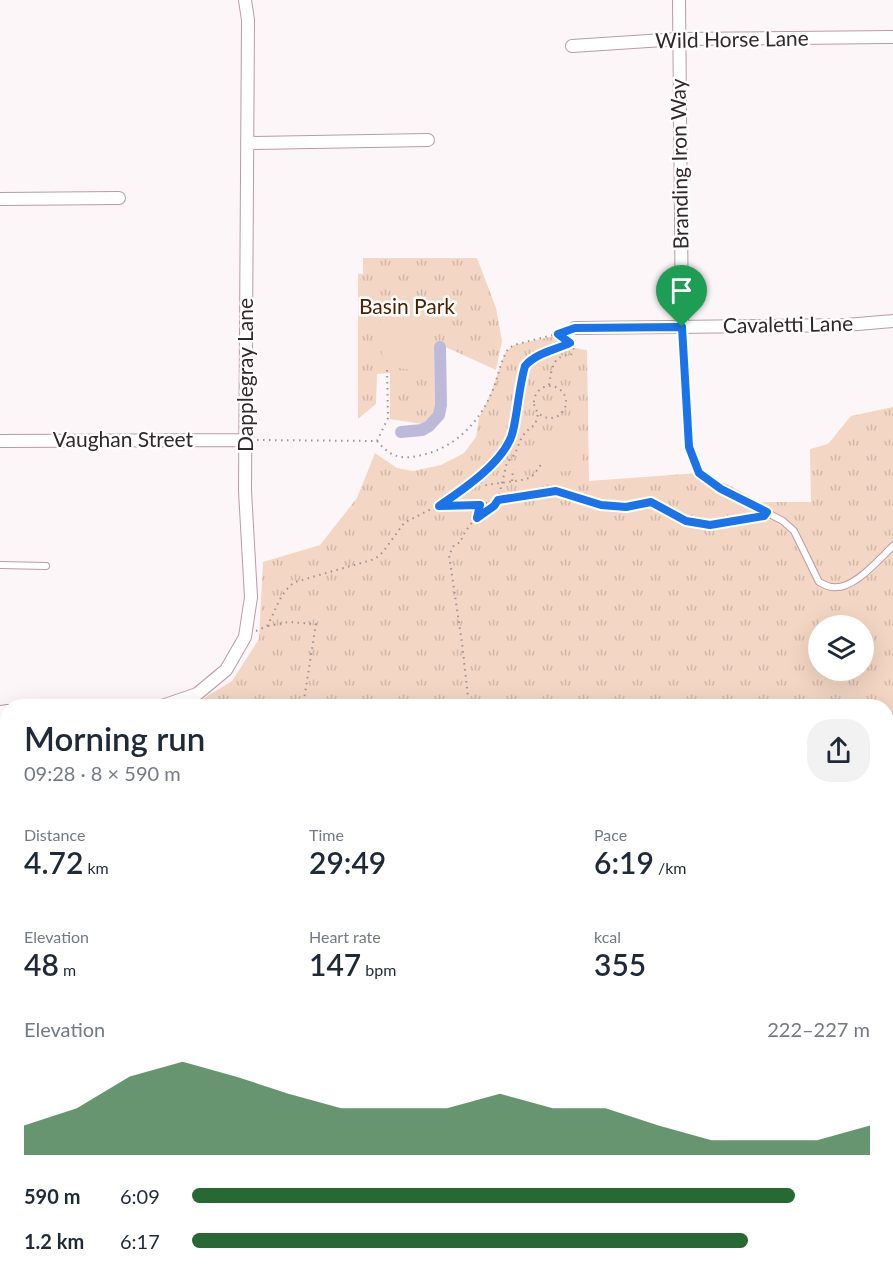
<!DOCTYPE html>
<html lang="en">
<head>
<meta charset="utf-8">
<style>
	body { margin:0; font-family:Lato,sans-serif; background:#f2f2f3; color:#1f2937; height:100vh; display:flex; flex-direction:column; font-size:22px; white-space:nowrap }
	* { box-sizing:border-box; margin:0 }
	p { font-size:20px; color:#747a83 }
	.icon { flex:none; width:33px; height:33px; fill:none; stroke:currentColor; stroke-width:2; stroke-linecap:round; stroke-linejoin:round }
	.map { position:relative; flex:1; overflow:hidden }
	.sheet { position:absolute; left:0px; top:699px; width:894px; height:576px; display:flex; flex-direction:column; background:#fff; border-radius:24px 24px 0 0; box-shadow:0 6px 24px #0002 }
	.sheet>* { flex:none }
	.buttons { position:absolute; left:808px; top:615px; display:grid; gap:12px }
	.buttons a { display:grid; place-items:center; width:66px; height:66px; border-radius:50%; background:#fff; box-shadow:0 6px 24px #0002; font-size:30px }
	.pin { position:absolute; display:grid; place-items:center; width:51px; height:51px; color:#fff; margin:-62px -26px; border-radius:50% 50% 50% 0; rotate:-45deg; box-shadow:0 0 6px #0007 }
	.pin .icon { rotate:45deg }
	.round { display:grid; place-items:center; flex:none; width:63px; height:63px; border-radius:24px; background:#f2f2f3 }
	.head { display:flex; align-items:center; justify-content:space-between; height:102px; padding:0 24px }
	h1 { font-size:33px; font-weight:600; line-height:45px }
	.stats { display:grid; grid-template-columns:repeat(3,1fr); gap:9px; height:102px; padding:6px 24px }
	.stats div { display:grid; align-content:center }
	.stats b { font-size:30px; font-weight:600 }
	.stats small { font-size:16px; font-weight:400 }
	.stats p { font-size:16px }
	.chart { height:168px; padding:12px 24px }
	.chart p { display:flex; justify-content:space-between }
	.chart svg { width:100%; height:108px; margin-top:6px; fill:#276933; opacity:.7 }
	ul { padding:0 24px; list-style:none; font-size:20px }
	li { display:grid; grid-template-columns:96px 72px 1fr; align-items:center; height:45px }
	li i { height:15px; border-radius:8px; background:#276933 }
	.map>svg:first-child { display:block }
	.grass { fill:url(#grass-tufts); fill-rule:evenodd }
	.pitch { fill:#f3d6c3 }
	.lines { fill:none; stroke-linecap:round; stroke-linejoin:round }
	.canal { stroke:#bdb9d9; stroke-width:12 }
	.lane-casing { stroke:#b99ba7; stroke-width:8 }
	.street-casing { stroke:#b99ba7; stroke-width:14 }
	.secondary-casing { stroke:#b99ba7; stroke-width:20 }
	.path { stroke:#9c9396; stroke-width:2; stroke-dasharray:1.5 4.5; stroke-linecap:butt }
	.lane { stroke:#fff; stroke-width:6 }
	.street { stroke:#fff; stroke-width:12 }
	.secondary { stroke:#fff; stroke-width:18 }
	.route-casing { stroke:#fff; stroke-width:12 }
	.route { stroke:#1a73e8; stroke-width:8 }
	.labels { text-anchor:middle; stroke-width:5; stroke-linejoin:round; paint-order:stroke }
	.street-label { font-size:21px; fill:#32272b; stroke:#fff }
	.park-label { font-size:21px; fill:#4b2200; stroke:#fff }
</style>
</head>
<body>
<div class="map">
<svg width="893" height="1275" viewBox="0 0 893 1275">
	<defs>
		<pattern id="grass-tufts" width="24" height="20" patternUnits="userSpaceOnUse" patternTransform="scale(1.5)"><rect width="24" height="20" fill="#f3d6c3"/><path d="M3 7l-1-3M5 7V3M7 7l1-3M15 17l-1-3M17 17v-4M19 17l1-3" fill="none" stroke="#d1b8a8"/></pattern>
	</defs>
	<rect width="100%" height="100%" fill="#fdf6f8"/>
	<!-- grass -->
	<path class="grass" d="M363 258H477L496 308 502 341 496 370 439 344 434 347 435 411 422 424 390 419V373L377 374 376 404 358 419V274H363Z
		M558 335 570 343 530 361 525 366 510 439 500 455 480 475 483 476C514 446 515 440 521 399 523 388 523 377 528 367 537 358 555 349 568 348 574 347 581 350 587 350L589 481 699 473 729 485 760 502H811L810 449 828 444 851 416 893 407V1275H136V1268H886V706H191L232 681 259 639 263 562 320 545 357 498 375 453 397 468 413 471 441 465 464 453 476 437 479 418 491 393 505 353 514 345ZM819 626H864V670H819Z"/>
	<!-- pitch -->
	<path class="pitch" d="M393 296C401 297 412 295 421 297 436 301 430 346 430 360L428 366 411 370 382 365 380 308 383 302Z
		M565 439C578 442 580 444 583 457 581 462 579 467 574 469 569 472 561 471 555 472 530 475 520 465 535 442Z"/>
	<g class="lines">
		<!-- canal -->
		<path class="canal" d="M401 432 422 430 429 426 439 415 441 405 440 347"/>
		<defs>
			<path id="lane" d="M682 327 689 447 699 473 721 489 783 521 794 531 819 582C823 584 828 587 832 587 853 591 879 559 893 546
				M0 565 46 566"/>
			<path id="street" d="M679 0 682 327
				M572 46 679 39 893 37
				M247 143 428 140
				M0 199 119 198
				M575 328 846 325 893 321
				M0 441 245 440
				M162 706 197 694 226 670 245 637 251 597 245 491 248 20 245 0"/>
			<path id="secondary" d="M0 715 8 714"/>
		</defs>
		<!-- lane casing -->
		<use href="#lane" class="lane-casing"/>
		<!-- street casing -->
		<use href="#street" class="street-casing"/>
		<!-- secondary casing -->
		<use href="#secondary" class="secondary-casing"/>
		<!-- path -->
		<path class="path" d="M549 385C552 369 552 355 571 355L575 345 570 343
			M534 402a16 16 0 1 1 32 0a16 16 0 1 1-32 0Z
			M257 440 377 441C389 455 399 460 417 456 452 450 478 425 492 392 498 378 500 362 508 349L514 345 564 332
			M377 441 388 418 387 369
			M475 479 486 485C496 483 525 481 531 477 535 474 538 468 541 465
			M512 481 513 469
			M440 505H480C477 522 463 529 461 542L454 545 449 555 462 643 469 706
			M480 505 498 500 507 462C522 452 514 437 535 425L538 414
			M488 509 494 506 498 500 556 491 601 505 626 507 651 502 686 521 710 525 758 518
			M477 518 488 509 479 508
			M268 626 289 622 316 624 303 706
			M256 631 267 626C276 611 279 593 295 582L375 559 383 552 404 523 439 505 460 491 500 455C520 430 516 395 525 366L530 361 570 343 558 335
			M483 706 511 703 513 706
			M727 1268 734 1275
			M821 1268 825 1275
			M827 1275 829 1268"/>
		<!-- lane -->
		<use href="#lane" class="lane"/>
		<!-- street -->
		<use href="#street" class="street"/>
		<!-- secondary -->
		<use href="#secondary" class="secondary"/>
	</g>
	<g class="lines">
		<defs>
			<path id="route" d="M682 327 689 447 699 473 721 489 767 512 764 516 710 525 686 521 651 502 626 507 601 505 556 491 498 500 494 506 477 518 480 505 439 506C464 489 506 461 513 431 518 409 519 387 525 366 536 353 555 350 570 343L558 334 575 328Z"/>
		</defs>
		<!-- route casing -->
		<use href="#route" class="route-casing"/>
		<!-- route -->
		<use href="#route" class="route"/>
	</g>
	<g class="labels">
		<!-- street labels -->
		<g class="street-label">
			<text transform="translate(732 40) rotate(-1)" y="7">Wild Horse Lane</text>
			<text transform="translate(680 164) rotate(-91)" y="7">Branding Iron Way</text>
			<text transform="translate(788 325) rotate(-1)" y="7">Cavaletti Lane</text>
			<text transform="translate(246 375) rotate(-90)" y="7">Dapplegray Lane</text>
			<text x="123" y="447">Vaughan Street</text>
		</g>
		<!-- park labels -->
		<g class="park-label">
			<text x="407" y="314">Basin Park</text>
		</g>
	</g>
</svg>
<div class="buttons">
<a><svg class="icon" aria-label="layers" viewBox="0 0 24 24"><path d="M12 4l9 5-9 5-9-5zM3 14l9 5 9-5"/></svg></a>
</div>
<div class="pin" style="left:682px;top:327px;background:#1e9e55"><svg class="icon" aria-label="arrive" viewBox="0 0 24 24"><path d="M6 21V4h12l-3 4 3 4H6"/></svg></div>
<section class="sheet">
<div class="head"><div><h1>Morning run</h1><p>09:28 · 8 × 590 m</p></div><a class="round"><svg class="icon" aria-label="share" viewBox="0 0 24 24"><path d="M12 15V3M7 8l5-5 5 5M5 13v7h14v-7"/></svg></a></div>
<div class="stats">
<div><p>Distance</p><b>4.72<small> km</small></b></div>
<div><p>Time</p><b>29:49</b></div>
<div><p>Pace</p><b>6:19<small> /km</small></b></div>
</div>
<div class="stats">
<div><p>Elevation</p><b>48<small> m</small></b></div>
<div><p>Heart rate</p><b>147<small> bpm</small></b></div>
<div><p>kcal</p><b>355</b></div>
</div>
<div class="chart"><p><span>Elevation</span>222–227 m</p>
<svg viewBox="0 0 160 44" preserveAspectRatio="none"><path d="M0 44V32L10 25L20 12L30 6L40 12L50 19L60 25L70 25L80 25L90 19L100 25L110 25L120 32L130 38L140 38L150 38L160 32V44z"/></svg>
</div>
<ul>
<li><b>590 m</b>6:09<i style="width:89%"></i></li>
<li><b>1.2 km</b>6:17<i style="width:82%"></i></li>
</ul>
</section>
</div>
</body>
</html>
